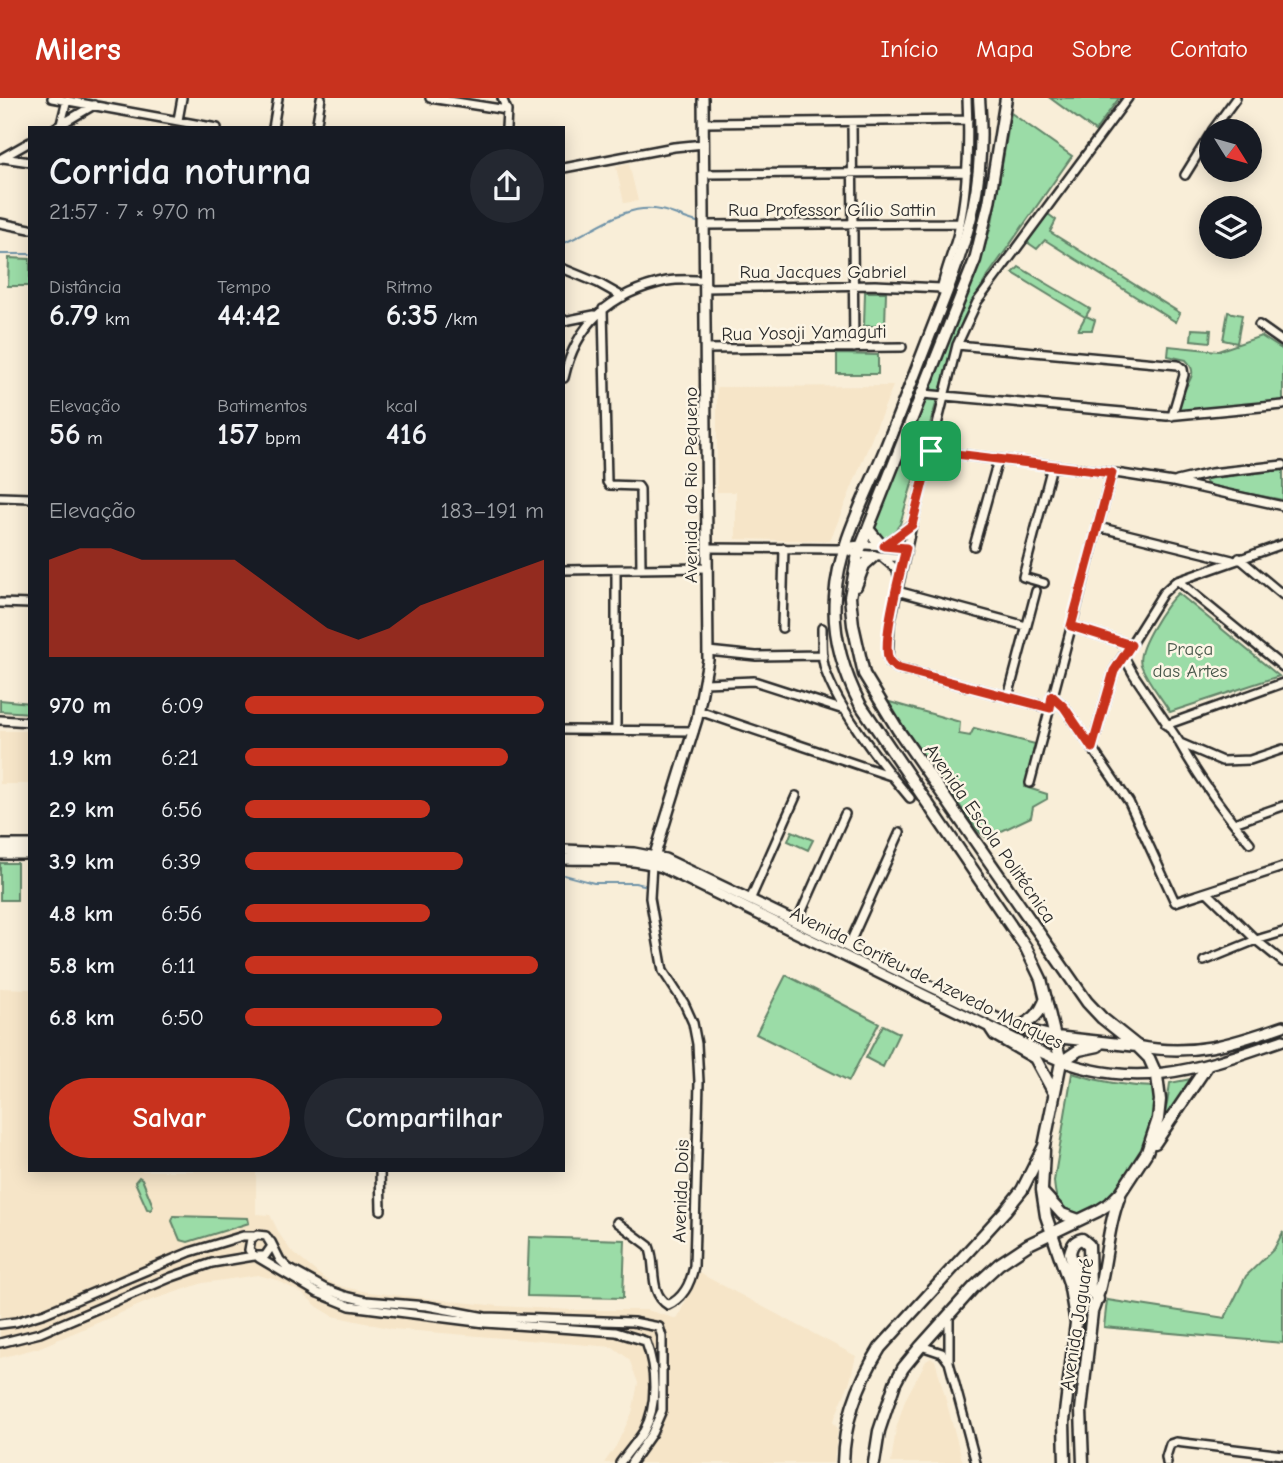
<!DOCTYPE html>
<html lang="pt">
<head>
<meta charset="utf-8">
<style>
	body { margin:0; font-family:"Comic Neue",sans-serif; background:#242831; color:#f1f3f6; height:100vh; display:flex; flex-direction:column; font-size:26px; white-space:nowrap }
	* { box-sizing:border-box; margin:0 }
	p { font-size:23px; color:#9ea1a6 }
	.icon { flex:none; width:38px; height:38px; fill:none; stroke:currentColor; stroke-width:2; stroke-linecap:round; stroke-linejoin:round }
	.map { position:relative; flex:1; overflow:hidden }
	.drawer { position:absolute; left:28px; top:28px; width:537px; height:1046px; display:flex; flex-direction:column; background:#171b24; border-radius:0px; box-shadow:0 4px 18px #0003 }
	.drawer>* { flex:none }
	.needle { width:46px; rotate:127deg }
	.controls { position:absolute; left:1199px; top:21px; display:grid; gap:14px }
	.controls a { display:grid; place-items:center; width:63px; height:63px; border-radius:50%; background:#171b24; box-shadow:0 4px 18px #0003; font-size:35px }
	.pin { position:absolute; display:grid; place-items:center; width:60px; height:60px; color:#fff; margin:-30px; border-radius:14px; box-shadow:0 4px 10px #0006 }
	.round { display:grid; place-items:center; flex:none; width:74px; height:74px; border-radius:37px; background:#242831 }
	.summary { display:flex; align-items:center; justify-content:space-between; height:119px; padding:0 21px }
	h1 { font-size:38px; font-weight:700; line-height:52px }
	.figures { display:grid; grid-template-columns:repeat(3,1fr); gap:10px; height:119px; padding:7px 21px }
	.figures div { display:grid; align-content:center }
	.figures b { font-size:30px; font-weight:700 }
	.figures small { font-size:19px; font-weight:400 }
	.figures p { font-size:19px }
	.chart { height:196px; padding:14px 21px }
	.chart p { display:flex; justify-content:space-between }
	.chart svg { width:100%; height:126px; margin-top:7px; fill:#c8321e; opacity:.7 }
	.button { display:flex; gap:14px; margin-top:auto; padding:14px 21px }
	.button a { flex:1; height:80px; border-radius:42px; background:#c8321e; color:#fff; font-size:28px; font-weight:700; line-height:80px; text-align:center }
	.button a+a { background:#242831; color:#f1f3f6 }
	ul { padding:0 21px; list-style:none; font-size:23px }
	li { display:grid; grid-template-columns:112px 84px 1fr; align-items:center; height:52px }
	li i { height:18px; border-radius:9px; background:#c8321e }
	header { display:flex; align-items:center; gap:42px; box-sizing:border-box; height:98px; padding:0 35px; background:#c8321e; color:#fff }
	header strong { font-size:33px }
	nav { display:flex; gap:38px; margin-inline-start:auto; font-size:24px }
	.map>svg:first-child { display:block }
	.built { fill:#f6e5c8 }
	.green { fill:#9bdca7; stroke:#638469; stroke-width:2 }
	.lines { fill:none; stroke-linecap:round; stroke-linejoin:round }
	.stream { stroke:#6e92a8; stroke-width:2 }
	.minor-casing { stroke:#2b2b2b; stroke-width:12 }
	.major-casing { stroke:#2b2b2b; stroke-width:14 }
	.highway-casing { stroke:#2b2b2b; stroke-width:15 }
	.minor { stroke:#fcf5e5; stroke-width:7 }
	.major { stroke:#fcf5e5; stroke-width:9 }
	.highway { stroke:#fcf5e5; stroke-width:10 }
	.route-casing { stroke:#fff; stroke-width:14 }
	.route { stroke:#c8321e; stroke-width:9 }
	.labels { text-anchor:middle; stroke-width:5; stroke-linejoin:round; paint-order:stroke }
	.street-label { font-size:19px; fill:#2b2b2b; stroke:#fcf5e5 }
	.park-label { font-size:19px; fill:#47574a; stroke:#fcf5e5 }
</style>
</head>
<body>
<header>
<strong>Milers</strong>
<nav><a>Início</a><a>Mapa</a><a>Sobre</a><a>Contato</a></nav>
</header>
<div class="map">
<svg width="1283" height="1365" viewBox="0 0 1283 1365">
	<rect width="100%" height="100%" fill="#f9eed8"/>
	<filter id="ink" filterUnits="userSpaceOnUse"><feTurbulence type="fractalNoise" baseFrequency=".0143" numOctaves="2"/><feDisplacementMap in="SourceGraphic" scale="14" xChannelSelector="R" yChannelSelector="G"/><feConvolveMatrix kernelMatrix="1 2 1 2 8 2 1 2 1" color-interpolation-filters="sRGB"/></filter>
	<g filter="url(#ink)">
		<!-- built -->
		<path class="built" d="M629 66 638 103 624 105 616 69Z
			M893 288 830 443 736 441V394H717V289Z
			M0 633H30V686H0Z
			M0 890 30 891V1073H256V1116L270 1117 280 1137 291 1153 326 1182 343 1189 368 1194 498 1208 572 1212H647L677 1221 699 1175 856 1258 850 1283 833 1324 838 1331 834 1365H604L616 1348 632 1315 638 1285 629 1261 613 1249 393 1231 333 1218 318 1209 303 1196 277 1182 258 1177 203 1185 149 1203 38 1250 0 1260Z
			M931 1260 935 1262 963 1365H891L896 1331 905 1302 926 1263Z"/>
		<!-- green -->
		<path class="green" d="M1050 0H1119L1095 33Z
			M1011 15 1072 58 987 179 963 222 952 253 900 426 891 438 878 443 872 433 978 171 992 125Z
			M1048 116 1056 122 1050 134 1180 215 1176 224 1045 142 1037 151 1027 144Z
			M9 160 30 161V188H8Z
			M1019 169 1090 211 1086 218 1095 222 1092 232H1078L1085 219 1013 175Z
			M865 194H886L885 228H864Z
			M1228 214 1242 217 1237 245 1223 242Z
			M1192 231 1211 232 1210 244 1191 242Z
			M1261 238 1283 252V303L1176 316C1179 308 1181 300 1184 293 1190 280 1198 275 1186 262L1168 258 1169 248 1218 253Z
			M837 256 878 257V276H837Z
			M1283 372V402L1214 389 1207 386 1205 381Z
			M1178 495 1279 578 1170 614C1161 599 1147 583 1141 567 1135 552 1166 506 1178 495Z
			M0 602 30 605V615L0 613Z
			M886 603 960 624 959 636 970 638 974 630 1035 646 1025 689 1047 696V701L1033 709 1031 719 987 740 979 734 925 660Z
			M792 733 813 742 808 752 788 743Z
			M0 765H17V802H0Z
			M786 877 879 925 849 983 756 936Z
			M883 927 899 935 883 969 866 960Z
			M1072 975C1100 984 1125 988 1154 989 1157 1009 1153 1027 1146 1047 1138 1067 1092 1136 1066 1112 1056 1103 1055 1096 1054 1083Z
			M1191 981 1160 1033 1167 1006 1170 985Z
			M139 1079 142 1081 153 1108 151 1112 147 1111 135 1084Z
			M174 1118 248 1120 249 1125 188 1144 180 1142 172 1123Z
			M1283 1134V1245L1104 1229 1107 1202 1225 1220 1246 1178 1274 1151Z
			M529 1139 625 1142 623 1200 527 1198Z"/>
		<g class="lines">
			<!-- stream -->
			<path class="stream" d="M564 145C594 133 626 104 660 112 673 114 684 121 697 124
				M0 156H30
				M564 777 594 785H635L644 787"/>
			<defs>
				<path id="minor" d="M52 0 217 30
					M430 0 507 12
					M502 0 507 12 506 30
					M178 22 182 0
					M852 24 854 250
					M704 25 968 22
					M61 26 67 2
					M55 30 94 7
					M273 30 278 0
					M316 30 321 0
					M1212 33 1236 0
					M3 60 30 64
					M0 61 30 44
					M564 70 674 49 704 46
					M704 76 967 74
					M1185 77 1211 35
					M0 125 30 131
					M705 127 960 125
					M564 171 598 185 623 199
					M705 190 875 187 941 190
					M941 192C945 173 953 154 958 135 968 91 969 45 967 0
					M603 211 607 384 609 387 638 388 640 391 641 471
					M564 223 594 217
					M1259 227 1283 244
					M957 247 1178 267 1183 271 1184 277 1172 318
					M706 251 902 249
					M564 280C576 225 613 194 667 183 679 181 693 182 705 182
					M923 296 1167 318 1283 307
					M931 353 1122 376 1173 384 1283 408
					M1177 383 1211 375 1283 367
					M0 399 30 400
					M1098 429 1232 462
					M885 447 911 427
					M974 448 998 362
					M707 450 838 451C860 444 884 448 906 451
					M845 452 858 456 904 460
					M883 460 896 471 899 479
					M1239 460 1283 497
					M564 472 708 470
					M616 472V632
					M1178 483 1283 569
					M1044 485 1023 479 1052 368
					M897 493 1026 528
					M0 505 30 506
					M1071 528 1131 547
					M782 530 784 450
					M822 530C822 540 822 552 823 562 828 599 885 671 910 700
					M708 553 756 558 823 557
					M1124 559 1134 577 1180 645 1222 663 1250 662 1283 651
					M705 585 754 583 844 612
					M1052 598 1064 609 1129 704 1175 804 1283 769
					M1008 599 1036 493
					M1050 610 897 570 891 566 888 559 890 526 912 427 957 247 977 204 1128 0
					M699 613 891 678
					M0 622 30 624
					M1166 627 1283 585
					M564 632 694 633
					M1180 646C1200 682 1224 714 1250 745
					M1092 650 1114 573 1163 495 1175 484 1283 446
					M1030 685 1112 375
					M1234 725 1283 708
					M1207 794 1256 842 1283 864
					M750 802 796 698
					M797 824 845 716
					M848 849 900 734
					M1204 863 1256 842 1283 834
					M380 1073 381 1112
					M617 1124 649 1148C657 1167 648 1195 668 1207 684 1200 691 1184 694 1168L699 984 697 946 693 925 684 905 663 873 650 800 652 766
					M271 1144 280 1162 288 1170 326 1191 345 1198 366 1203 427 1208 485 1219 633 1224 659 1229 662 1239V1312L652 1335 631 1365
					M259 1160 318 1195 350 1208 485 1225 616 1234 645 1243
					M949 1216V1264L976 1365
					M0 1226 16 1224 45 1215 190 1154 243 1138H253
					M0 1245 40 1235 172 1179 212 1165 254 1158H265L272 1148 266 1138 257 1137 251 1141 249 1152 254 1158
					M921 1248 942 1255 948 1263
					M620 1365C628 1354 637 1344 644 1333 658 1307 656 1271 646 1244
					M1167 1365 1166 1359 1170 1346 1176 1344 1283 1357"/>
				<path id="major" d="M0 747H30
					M564 752 634 755 665 761 1013 928 1056 939
					M0 756H30
					M564 761C595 762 631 759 662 769L1045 956C1132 996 1199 971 1283 942
					M652 766 697 621 708 562 703 0
					M1137 948C1192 959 1232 946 1283 928"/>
				<path id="highway" d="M868 431 881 447
					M856 488 864 467 874 458
					M1017 929C1033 923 1040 916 1046 900
					M991 931 995 937 1035 960 1054 995
					M1056 939 1137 948
					M1061 964 1079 952 1098 948
					M1155 1045 1207 968
					M1044 1052 1042 1092 1046 1118 1069 1185 1076 1225 1064 1323 1065 1365
					M1044 1096 1062 1116 1079 1122
					M1077 1223 1082 1202 1070 1155C1072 1147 1074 1143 1082 1141L1089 1147 1090 1193 1098 1201
					M843 1365C844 1324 858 1285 880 1250L1005 1113 1022 1092 1044 1048 1061 964 1041 881 1026 850 860 606C843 573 832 537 835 499 838 449 865 400 884 354 903 307 921 259 940 211 970 135 986 83 979 0
					M874 1365 879 1333 895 1285 903 1270 921 1248 974 1189 999 1166 1029 1146 1098 1113 1109 1106 1121 1094 1147 1054 1158 1021 1160 1002 1157 978 1149 960 1137 948 1102 920 1087 904 898 632 864 576 853 527 850 499 858 456 975 162 989 105 1006 0
					M1083 1365 1081 1312 1092 1214C1107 1177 1105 1135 1120 1097"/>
			</defs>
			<!-- minor casing -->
			<use href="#minor" class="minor-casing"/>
			<!-- major casing -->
			<use href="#major" class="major-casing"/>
			<!-- highway casing -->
			<use href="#highway" class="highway-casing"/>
			<!-- minor -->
			<use href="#minor" class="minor"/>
			<!-- major -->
			<use href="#major" class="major"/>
			<!-- highway -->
			<use href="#highway" class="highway"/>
		</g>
	</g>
	<g class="lines" filter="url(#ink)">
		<defs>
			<path id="route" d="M931 353 1112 375 1071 528 1131 547 1114 573 1092 650 1064 609 1052 598 1050 610 897 570C893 567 891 567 889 562 881 544 901 472 906 450L884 448 912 427Z"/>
		</defs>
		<!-- route casing -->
		<use href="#route" class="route-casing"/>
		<!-- route -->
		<use href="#route" class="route"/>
	</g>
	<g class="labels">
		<!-- street labels -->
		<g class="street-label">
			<text x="832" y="118">Rua Professor Gílio Sattin</text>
			<text x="823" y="180">Rua Jacques Gabriel</text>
			<text transform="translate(804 234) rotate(-1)" y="7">Rua Yosoji Yamaguti</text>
			<text transform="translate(690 387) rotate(-90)" y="7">Avenida do Rio Pequeno</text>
			<text transform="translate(991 735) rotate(55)" y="7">Avenida Escola Politécnica</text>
			<text transform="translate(927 879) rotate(26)" y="7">Avenida Corifeu de Azevedo Marques</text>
			<text transform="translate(680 1093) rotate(-88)" y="7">Avenida Dois</text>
			<text transform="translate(1076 1226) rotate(-81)" y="7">Avenida Jaguaré</text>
		</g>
		<!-- park labels -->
		<g class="park-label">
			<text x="1190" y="557">Praça<tspan x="1190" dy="22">das Artes</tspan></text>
		</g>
	</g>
</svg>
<div class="controls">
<a><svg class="needle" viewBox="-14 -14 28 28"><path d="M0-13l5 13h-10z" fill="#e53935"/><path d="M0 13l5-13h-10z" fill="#9ea1a6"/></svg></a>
<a><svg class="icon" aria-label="layers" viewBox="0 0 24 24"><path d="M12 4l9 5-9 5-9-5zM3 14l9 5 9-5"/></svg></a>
</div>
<div class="pin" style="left:931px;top:353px;background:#1e9e55"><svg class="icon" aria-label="arrive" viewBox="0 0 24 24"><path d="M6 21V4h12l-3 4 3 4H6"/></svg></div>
<section class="drawer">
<div class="summary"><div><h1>Corrida noturna</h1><p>21:57 · 7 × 970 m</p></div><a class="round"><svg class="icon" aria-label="share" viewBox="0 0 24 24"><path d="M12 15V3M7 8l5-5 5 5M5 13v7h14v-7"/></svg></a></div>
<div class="figures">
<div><p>Distância</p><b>6.79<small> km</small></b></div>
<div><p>Tempo</p><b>44:42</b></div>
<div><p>Ritmo</p><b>6:35<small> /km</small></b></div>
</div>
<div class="figures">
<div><p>Elevação</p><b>56<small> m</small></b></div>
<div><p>Batimentos</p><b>157<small> bpm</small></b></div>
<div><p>kcal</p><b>416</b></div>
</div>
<div class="chart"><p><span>Elevação</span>183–191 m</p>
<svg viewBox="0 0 160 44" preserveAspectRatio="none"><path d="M0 44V10L10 6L20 6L30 10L40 10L50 10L60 10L70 18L80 26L90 34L100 38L110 34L120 26L130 22L140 18L150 14L160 10V44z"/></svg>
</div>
<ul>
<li><b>970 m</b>6:09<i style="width:100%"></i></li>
<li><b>1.9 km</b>6:21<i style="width:88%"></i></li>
<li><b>2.9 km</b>6:56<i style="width:62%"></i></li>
<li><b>3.9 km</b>6:39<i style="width:73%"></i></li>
<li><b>4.8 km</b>6:56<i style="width:62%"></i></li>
<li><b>5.8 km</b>6:11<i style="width:98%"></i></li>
<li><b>6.8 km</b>6:50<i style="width:66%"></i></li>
</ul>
<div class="button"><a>Salvar</a><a>Compartilhar</a></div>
</section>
</div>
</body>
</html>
